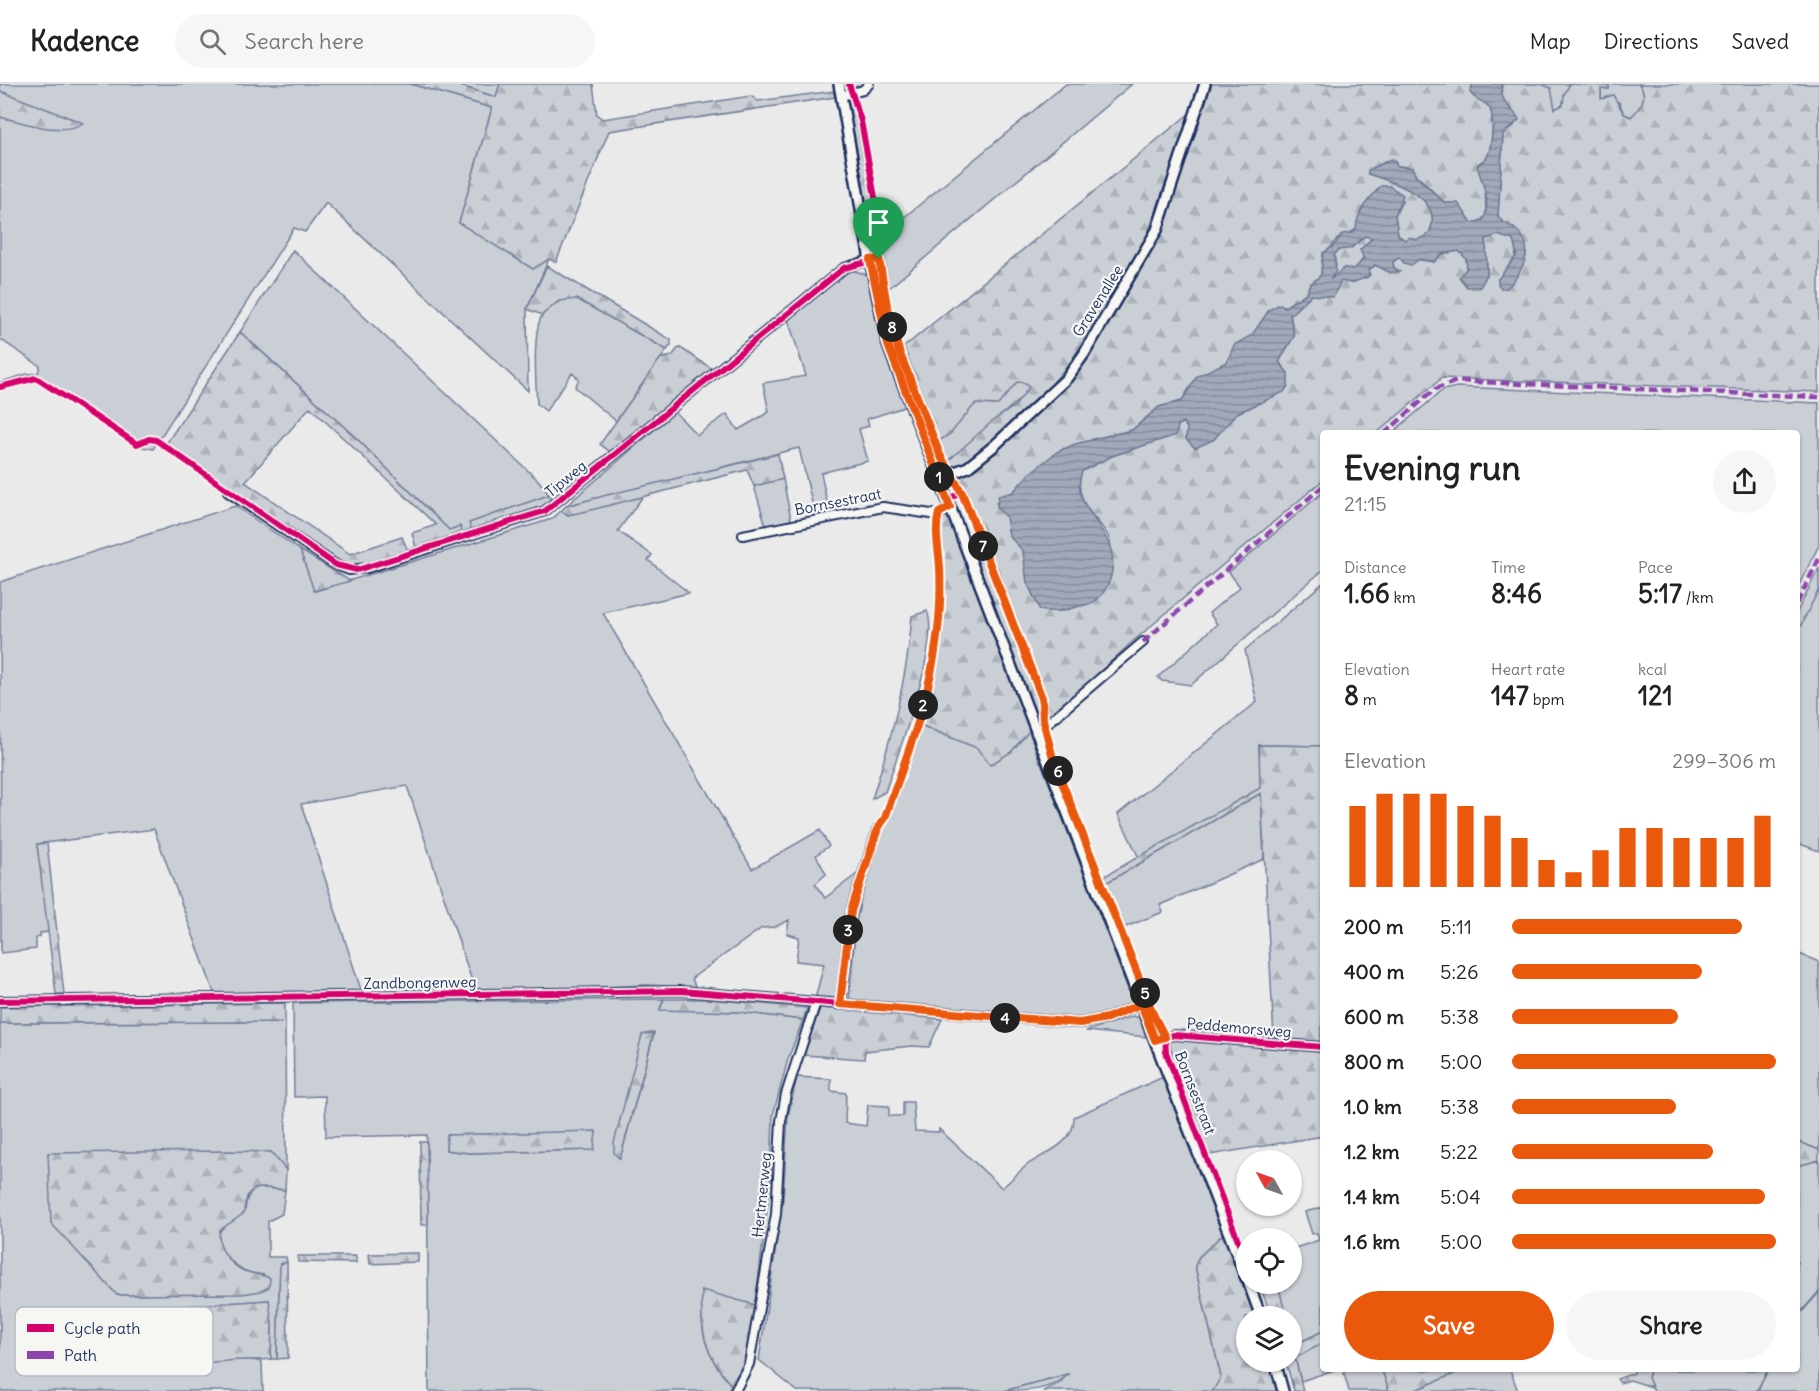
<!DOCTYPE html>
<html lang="en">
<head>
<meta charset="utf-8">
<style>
	body { margin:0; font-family:Delius,sans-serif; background:#f6f6f6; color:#222; height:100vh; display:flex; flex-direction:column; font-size:22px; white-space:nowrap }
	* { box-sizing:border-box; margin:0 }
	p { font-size:20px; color:#767676 }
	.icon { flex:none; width:33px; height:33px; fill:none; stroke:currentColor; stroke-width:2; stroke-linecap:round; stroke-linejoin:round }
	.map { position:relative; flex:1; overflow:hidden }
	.panel { position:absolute; left:1320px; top:346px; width:480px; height:942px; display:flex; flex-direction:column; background:#fff; border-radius:6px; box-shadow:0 2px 4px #0004 }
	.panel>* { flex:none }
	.needle { width:39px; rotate:310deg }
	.controls { position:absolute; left:1236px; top:1066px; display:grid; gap:12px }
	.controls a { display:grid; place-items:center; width:66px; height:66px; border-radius:50%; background:#fff; box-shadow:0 2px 4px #0004; font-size:30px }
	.pin { position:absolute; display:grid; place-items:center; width:51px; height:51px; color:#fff; margin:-62px -26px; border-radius:50% 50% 50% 0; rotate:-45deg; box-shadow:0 0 6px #0007 }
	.pin .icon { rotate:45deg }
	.km { position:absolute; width:30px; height:30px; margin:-15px; border-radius:50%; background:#222; color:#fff; font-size:16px; line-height:30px; text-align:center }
	.round { display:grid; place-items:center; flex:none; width:63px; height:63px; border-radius:32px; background:#f6f6f6 }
	.summary { display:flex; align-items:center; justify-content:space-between; height:102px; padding:0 24px }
	h1 { font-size:33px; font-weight:800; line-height:45px }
	.metrics { display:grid; grid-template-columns:repeat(3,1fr); gap:9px; height:102px; padding:6px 24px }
	.metrics div { display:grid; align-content:center }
	.metrics b { font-size:26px; font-weight:800 }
	.metrics small { font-size:16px; font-weight:400 }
	.metrics p { font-size:16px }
	.chart { height:168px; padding:12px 24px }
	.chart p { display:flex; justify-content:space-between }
	.chart svg { width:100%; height:108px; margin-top:6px; stroke:#ea580c; stroke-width:6 }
	.action { display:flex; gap:12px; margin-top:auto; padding:12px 24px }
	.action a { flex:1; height:69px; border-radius:36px; background:#ea580c; color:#fff; font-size:24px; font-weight:800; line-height:69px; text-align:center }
	.action a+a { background:#f6f6f6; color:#222 }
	ul { padding:0 24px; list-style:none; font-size:20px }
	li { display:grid; grid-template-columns:96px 72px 1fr; align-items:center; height:45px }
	li i { height:15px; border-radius:8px; background:#ea580c }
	header { display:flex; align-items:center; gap:36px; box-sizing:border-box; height:84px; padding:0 30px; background:#fff; border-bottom:2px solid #e0e0e0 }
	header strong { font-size:28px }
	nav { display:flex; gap:33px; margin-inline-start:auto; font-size:21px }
	.search { width:420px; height:54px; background:#f6f6f6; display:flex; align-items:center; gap:15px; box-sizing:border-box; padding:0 21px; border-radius:33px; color:#767676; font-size:22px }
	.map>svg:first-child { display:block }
	.grass { fill:#caced5; stroke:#727e9a; stroke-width:1.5; fill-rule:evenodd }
	.forest { fill:url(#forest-firs); stroke:#727e9a; stroke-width:1.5 }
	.water { fill:url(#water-rules); stroke:#6c7995; stroke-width:1.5; fill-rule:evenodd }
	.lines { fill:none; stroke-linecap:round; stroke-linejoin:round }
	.stream { stroke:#6c7995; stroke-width:2 }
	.minor-casing { stroke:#1b2f5e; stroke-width:12 }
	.tertiary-casing { stroke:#1b2f5e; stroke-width:14 }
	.minor { stroke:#f6f6f2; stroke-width:8 }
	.tertiary { stroke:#f6f6f2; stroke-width:9 }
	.quiet { stroke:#8e44ad; stroke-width:4.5; stroke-dasharray:9 4.5; stroke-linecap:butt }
	.cycleway-casing { stroke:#f6f6f2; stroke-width:10 }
	.cycleway { stroke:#d6006c; stroke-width:6 }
	.route-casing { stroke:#fff; stroke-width:12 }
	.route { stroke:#ea580c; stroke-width:8 }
	.labels { text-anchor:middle; stroke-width:4.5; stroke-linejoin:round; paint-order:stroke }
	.street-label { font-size:15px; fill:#1b2f5e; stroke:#f6f6f2 }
	.key { fill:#f6f6f2; stroke:#b4bac6; stroke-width:1.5 }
	.key-label { font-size:16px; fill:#1b2f5e }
</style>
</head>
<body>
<header>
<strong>Kadence</strong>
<div class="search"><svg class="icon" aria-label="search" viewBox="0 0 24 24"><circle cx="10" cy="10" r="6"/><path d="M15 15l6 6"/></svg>Search here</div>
<nav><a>Map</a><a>Directions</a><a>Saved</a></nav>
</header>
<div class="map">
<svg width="1819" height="1307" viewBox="0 0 1819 1307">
	<defs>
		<pattern id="forest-firs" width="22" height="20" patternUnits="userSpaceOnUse" patternTransform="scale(1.5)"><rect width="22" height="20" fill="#caced5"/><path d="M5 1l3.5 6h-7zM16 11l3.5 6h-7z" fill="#adb1b9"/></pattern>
		<pattern id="water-rules" width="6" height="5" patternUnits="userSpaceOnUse" patternTransform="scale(1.5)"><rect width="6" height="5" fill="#a2aaba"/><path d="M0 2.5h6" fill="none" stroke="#838b9a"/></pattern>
	</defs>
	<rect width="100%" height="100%" fill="#e9eae9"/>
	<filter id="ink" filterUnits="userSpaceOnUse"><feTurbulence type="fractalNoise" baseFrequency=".0167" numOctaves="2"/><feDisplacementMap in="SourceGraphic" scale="12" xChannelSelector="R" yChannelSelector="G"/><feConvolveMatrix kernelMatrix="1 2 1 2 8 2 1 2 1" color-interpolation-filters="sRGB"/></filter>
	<g filter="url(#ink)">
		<!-- grass -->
		<path class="grass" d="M0 0H411L492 24 459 139 549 175 527 225 528 307 326 119 305 148 294 144 153 365 137 362 35 295 0 303V298L27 290 38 289 40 282 0 255V33L32 40H82L0 7Z
			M454 0H500L496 13Z
			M1066 0H1132L889 204 884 171 885 149Z
			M1541 0H1570L1564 11 1563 21 1555 25Z
			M1601 0H1639C1649 12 1641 23 1632 33L1624 30 1619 18 1601 15V5H1609V2Z
			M293 166 539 397 549 411 470 439 472 448 463 451 449 446 354 352 240 248Z
			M849 185 867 191C875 236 884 281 907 322L867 335 869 342 859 345 868 377 821 389 829 428 815 431 799 364 566 422 675 328 697 351 727 330 738 346 769 328 763 299 806 292 788 235Z
			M569 214 577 215 667 266 616 337 575 303 579 295 572 289 546 327 537 320C536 300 532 247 542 232 548 222 559 217 569 214Z
			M1021 297 1029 303 1027 309 948 377 939 357 951 349 971 322 981 319 995 321 1017 298Z
			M1457 303 1819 319V461L1797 505V350L1392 349 1443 306Z
			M783 395 791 436 766 442 754 402Z
			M1323 408V486L1191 601 1162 597 1158 593 1217 540 1209 529 1240 503 1229 488Z
			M643 412 618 447 652 471 648 476 689 509 603 529 752 785 820 746 829 762 816 771 826 790 815 800 825 814 861 787 847 827 838 917 815 915 824 880 796 877 799 853 787 850 789 836 775 843 762 844 692 894 695 903 646 901 476 909 407 702 301 720 362 909 215 911 154 745 37 760 49 848 40 849V853L36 854V865L1 869 0 498 235 422 300 466 315 507 552 435 561 427 568 431Z
			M1323 499V662L1259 661 1261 704 1139 774 1118 730 1257 618 1245 566Z
			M1819 505V767L1797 759V549Z
			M918 640 977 664 1011 668 1029 647 1133 918 1092 938 849 918 856 838 861 815Z
			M1261 709 1264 775 1160 821 1163 828 1123 844 1106 799Z
			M1797 869 1819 878V1066L1797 1057Z
			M664 915 660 925 740 928 803 936 788 975 773 1031 771 1095 755 1221 702 1207C700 1248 704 1270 731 1301L728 1307H429L427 1051 326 1053 325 1012 294 1013 293 919ZM654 949 622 1068 642 951ZM596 1048 593 1066 469 1069 446 1066 447 1051Z
			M1133 932 1139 934 1146 953 1086 947Z
			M285 938 286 1086 271 1068 48 1070 117 1211 249 1209 264 1191C257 1190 248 1189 242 1185 230 1179 213 1161 220 1147 222 1143 240 1131 245 1126 248 1097 262 1104 285 1106L282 1130 268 1137V1173H286L287 1178 280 1180 277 1275H271L272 1240 269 1216 167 1223 141 1230 183 1279C208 1279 237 1272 262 1278L263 1307H0V939Z
			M797 993 831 995V1007L846 1009 845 1039 866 1042 868 1021 889 1022V1032H903V1018H913L915 1047 939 1048V1045L1002 1104C1011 1096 1019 1088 1027 1081 1046 1068 1075 1060 1074 1033L1163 993 1224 1149 1199 1173 1195 1182 1221 1293 1213 1307H1043L1060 1299 1067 1290 1004 1307H797L759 1276 783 1115 788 1032Z
			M1819 1076V1307H1654L1648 1294 1650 1286H1797V1082Z
			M1323 1123V1247L1292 1262V1233H1286L1278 1200H1292V1165L1319 1156 1317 1149 1312 1150 1305 1128Z
			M1323 1259V1286H1334L1301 1297 1295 1274Z
			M1343 1286H1382L1389 1307H1349Z
			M1463 1286H1510L1518 1307H1413Z"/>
		<!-- forest -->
		<path class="forest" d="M411 0H454L496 13 500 0H593L597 31 603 35 751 12 758 17 834 7 835 13 609 47 556 178 549 175 533 185 459 139 492 24Z
			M1209 0H1473L1470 8C1476 14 1484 17 1489 22 1495 30 1492 67 1486 75 1486 75 1479 79 1478 80L1485 100 1486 132 1477 139H1472C1464 128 1460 118 1445 119L1408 83 1397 82 1395 77 1390 75 1371 85 1368 90C1395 98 1448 115 1428 151L1417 156 1409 154 1405 156 1398 151 1395 131 1403 116 1379 104C1369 118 1357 126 1357 145L1336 156 1322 175 1321 191 1309 202 1308 208 1285 223 1280 220 1269 226 1252 252 1235 261 1227 278C1207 287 1191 296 1182 317L1159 323 1132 346 1093 355 1030 389 1013 408 996 419 1006 432 1009 449 1023 467 1027 498 1040 526 1063 527 1098 515C1102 500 1111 481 1111 466 1112 437 1068 426 1082 387L1112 372 1176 351 1178 341 1183 338 1187 344 1186 355 1213 356 1237 329 1267 316 1284 283 1279 278 1294 252 1290 231 1311 211 1338 203 1341 197 1351 199 1370 191 1369 186 1376 181 1389 188 1399 187 1394 184 1393 178 1400 173 1434 178 1442 170 1459 167C1467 172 1469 181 1464 189L1487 191 1486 155 1498 151 1513 156C1521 174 1511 181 1498 195L1513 198 1526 172 1514 144 1500 137 1498 132 1503 50 1514 42 1518 33C1506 22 1499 17 1502 0H1541L1551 4 1555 25 1563 21 1564 11 1570 0 1609 2V5H1601V15L1613 11 1624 30 1631 33C1641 23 1649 12 1639 0H1819V308L1442 294 1377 349 1323 350V396L1131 559 1052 632 1042 625 1036 637C1029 617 1022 596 1014 576 995 527 966 475 971 421L962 419 963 403 958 392 976 383 1071 294 1157 153Z
			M0 7 83 39C62 53 23 38 0 33Z
			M852 13 878 154 874 174 848 21Z
			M1190 29 1147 152 1072 276 1051 301 970 377 955 384 948 377 995 335 1015 322 1029 303 1026 299 1017 298 998 321 975 320 951 349 939 357 904 263Z
			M1365 152 1372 154C1363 164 1367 174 1354 186L1344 184 1332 197 1330 196 1336 182 1334 171 1339 166 1351 164Z
			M547 182 671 256V261L667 266 577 215 559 217 542 231 527 225Z
			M240 248 354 352 449 446 460 442 463 451 417 467 412 449 436 441 310 323 245 398 350 470 402 453 409 469 358 485 337 481 164 363Z
			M679 263 714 286 613 370 600 360 660 275 672 272Z
			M778 370 783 395 754 402 747 386 587 427 568 431 561 427 566 422 607 411Z
			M549 411 555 418 472 448 469 439Z
			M943 431 951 434 1045 676 1040 678 1029 647 1011 668 990 681 977 664 918 640C935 590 942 542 940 490 939 474 932 444 943 431Z
			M300 466 350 497 314 507Z
			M1819 484V505L1797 549V528Z
			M927 527C941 560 897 671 885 708L872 715C891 655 907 596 912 532Z
			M1259 661 1323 662V927L1320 959 1274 955 1261 709 1106 799 1103 793 1260 704Z
			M47 759 64 910H56L37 760Z
			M664 915H710L807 924 803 936 740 928 660 926Z
			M285 919V938L0 939V923Z
			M820 924 942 935 929 963 912 962 865 967 864 975 804 971Z
			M654 948 620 1075 614 1069V1059L642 951Z
			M1169 955 1323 968V1052L1210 1071 1175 981Z
			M596 1047 594 1066 469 1069 446 1066 447 1051Z
			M1797 1057 1819 1066V1076L1797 1082Z
			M420 1058H427L428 1141H421Z
			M225 1067 271 1068 286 1086 285 1106C272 1105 250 1098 246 1116 244 1121 245 1125 243 1130L220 1146C216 1162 228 1178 242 1186 251 1190 261 1190 270 1194L269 1203 261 1207 242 1210 117 1211 51 1139 48 1069Z
			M1224 1149 1255 1233H1246V1278H1270L1279 1307H1213L1221 1293 1195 1182 1199 1173Z
			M418 1169V1178L370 1180 369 1170Z
			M298 1172H356V1179L298 1178Z
			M287 1178 288 1274 277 1275 280 1180Z
			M1259 1200H1278L1286 1233H1272Z
			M702 1206 755 1221 744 1280 731 1301C704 1270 700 1247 702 1206Z
			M269 1216 272 1240 271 1275C256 1277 242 1275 227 1277 212 1278 198 1280 183 1280L141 1230 167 1223Z
			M1323 1247V1259L1295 1274 1303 1307H1294L1286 1278H1292V1262Z
			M1382 1286H1463L1413 1307H1389Z
			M1633 1286H1650L1648 1294 1652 1303 1630 1296 1620 1299 1617 1295 1634 1289Z
			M1069 1290C1049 1307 1030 1307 1004 1307Z"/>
		<!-- water -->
		<path class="water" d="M1473 0H1502C1499 19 1511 21 1519 36L1503 50 1498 132C1502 140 1509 140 1516 146 1537 161 1522 190 1507 204H1501L1498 200V195L1517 171 1513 156 1498 151 1486 155 1487 191 1480 203H1467L1459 193 1467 184 1466 175 1459 167 1442 170 1434 178 1420 175 1411 181 1404 179 1399 173 1393 178 1394 184 1399 188H1389L1375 181 1369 186 1368 193 1351 199 1341 197 1333 213 1311 211 1290 231 1294 252 1279 278 1288 289V302L1284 308 1237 329 1213 356 1195 364 1186 355 1187 344 1183 338 1178 341 1176 351 1112 372 1082 387C1066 431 1130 445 1108 501 1103 511 1096 519 1085 521 1069 524 1056 530 1040 526L1027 498 1023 467 1009 452 1006 432 997 424 998 412 1013 408 1030 389 1057 368 1075 360 1132 346 1159 323 1182 317 1197 292 1227 278 1234 261 1252 251 1269 226 1280 220 1285 223 1308 208 1309 202 1321 191 1323 169 1334 162 1342 150 1352 149 1356 145C1357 126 1369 115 1381 102H1389L1403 111 1395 131 1398 151 1405 156 1409 153 1417 156 1428 151C1448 115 1395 98 1368 90V86L1393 75 1397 82 1413 84 1415 91 1445 119H1458L1472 139 1483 136C1492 120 1482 98 1477 82 1480 79 1485 76 1487 73 1492 63 1496 30 1488 22 1482 15 1474 17 1470 8ZM1365 152 1372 154 1360 166 1364 175 1354 185 1344 184 1330 196 1336 187 1334 171 1339 166 1351 164Z"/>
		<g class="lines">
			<!-- stream -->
			<path class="stream" d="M1797 1233 1819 1208
				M1757 1307 1768 1286"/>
			<defs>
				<path id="minor" d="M841 12 863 6 869 0
					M228 408 336 481 349 486 367 484 545 427 844 184 870 176
					M743 451 883 423 938 431 950 423
					M1036 649 1143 558
					M0 917 681 907 1080 939 1107 934 1141 920
					M841 920 851 827 878 744
					M1155 956 1174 951 1323 963
					M735 1307 749 1280 776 1130 781 1037 786 1010 816 918"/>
				<path id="tertiary" d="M839 0 870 176 888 261 1246 1194
					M940 394 968 383 994 362 1067 294 1084 270 1157 146 1205 0
					M1249 1200 1261 1233
					M1275 1278 1283 1307"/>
			</defs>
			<!-- minor casing -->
			<use href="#minor" class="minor-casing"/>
			<!-- tertiary casing -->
			<use href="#tertiary" class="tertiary-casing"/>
			<!-- minor -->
			<use href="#minor" class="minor"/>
			<!-- tertiary -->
			<use href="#tertiary" class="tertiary"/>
			<!-- quiet -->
			<path class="quiet" d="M1384 350 1435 305 1457 297 1819 313
				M1797 519 1819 475
				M1143 558 1323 402"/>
			<defs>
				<path id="cycleway" d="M849 0 861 37 881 146 879 175 889 233 899 267 940 371 962 409 1042 614 1043 636 1055 678 1154 932 1165 953 1166 968 1246 1177
					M0 303 36 294 137 360 149 355 156 356 336 481 357 486 545 427 844 184 879 175
					M0 917 681 907 841 920 851 827 918 638 933 581 940 521V485L936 445 938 431 950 423 947 415 962 409
					M1165 953 1174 951 1323 963"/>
			</defs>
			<!-- cycleway casing -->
			<use href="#cycleway" class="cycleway-casing"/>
			<!-- cycleway -->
			<use href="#cycleway" class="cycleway"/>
		</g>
	</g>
	<g class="lines" filter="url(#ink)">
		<defs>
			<path id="route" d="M879 175 889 233 899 267 940 371 962 409 1042 614 1043 636 1054 678 1154 932 1165 953 1155 956 1141 920 1107 934 1080 939 840 920 851 827 878 744 885 734C905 675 930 616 937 553 940 531 941 506 940 484 939 465 934 447 939 429L950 423 888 261 870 176Z"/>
		</defs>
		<!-- route casing -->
		<use href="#route" class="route-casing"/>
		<!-- route -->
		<use href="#route" class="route"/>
	</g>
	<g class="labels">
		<!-- street labels -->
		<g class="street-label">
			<text transform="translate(1098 217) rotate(-58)" y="5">Gravenallee</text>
			<text transform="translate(566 395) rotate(-39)" y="5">Tipweg</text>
			<text transform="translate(838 418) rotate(-11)" y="5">Bornsestraat</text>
			<text transform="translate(420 899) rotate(-1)" y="5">Zandbongenweg</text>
			<text transform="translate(1239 944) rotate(5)" y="5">Peddemorsweg</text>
			<text transform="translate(1195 1009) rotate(69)" y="5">Bornsestraat</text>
			<text transform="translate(762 1111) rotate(-84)" y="5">Hertmerweg</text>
		</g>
	</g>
	<!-- legend -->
	<rect x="15" y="1223" width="198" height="69" rx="9" class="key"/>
	<rect x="27" y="1240" width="27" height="8" fill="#d6006c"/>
	<rect x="27" y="1267" width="27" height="8" fill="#8e44ad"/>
	<g class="key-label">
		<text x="64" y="1250">Cycle path</text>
		<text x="64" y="1277">Path</text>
	</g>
</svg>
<div class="controls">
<a><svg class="needle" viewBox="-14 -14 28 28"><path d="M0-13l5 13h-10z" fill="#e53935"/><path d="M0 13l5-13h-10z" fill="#767676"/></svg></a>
<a><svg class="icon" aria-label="locate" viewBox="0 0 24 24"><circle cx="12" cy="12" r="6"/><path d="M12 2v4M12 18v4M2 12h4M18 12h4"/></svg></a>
<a><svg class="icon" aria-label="layers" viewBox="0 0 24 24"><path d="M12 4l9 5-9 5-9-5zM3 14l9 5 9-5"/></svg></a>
</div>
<div class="pin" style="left:879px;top:175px;background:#1e9e55"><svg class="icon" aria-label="arrive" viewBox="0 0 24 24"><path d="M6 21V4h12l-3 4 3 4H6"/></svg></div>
<b class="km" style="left:939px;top:393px">1</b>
<b class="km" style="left:923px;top:621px">2</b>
<b class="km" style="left:848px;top:846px">3</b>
<b class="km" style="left:1005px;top:934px">4</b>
<b class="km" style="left:1145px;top:909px">5</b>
<b class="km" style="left:1058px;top:687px">6</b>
<b class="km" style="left:983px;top:462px">7</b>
<b class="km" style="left:892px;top:243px">8</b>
<section class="panel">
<div class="summary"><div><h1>Evening run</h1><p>21:15</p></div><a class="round"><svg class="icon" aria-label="share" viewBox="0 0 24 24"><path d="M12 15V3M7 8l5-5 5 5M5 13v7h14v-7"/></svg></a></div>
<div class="metrics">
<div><p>Distance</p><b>1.66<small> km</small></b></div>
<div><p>Time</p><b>8:46</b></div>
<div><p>Pace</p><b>5:17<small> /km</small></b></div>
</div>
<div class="metrics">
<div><p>Elevation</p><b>8<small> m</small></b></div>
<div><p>Heart rate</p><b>147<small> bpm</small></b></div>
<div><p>kcal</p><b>121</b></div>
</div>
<div class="chart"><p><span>Elevation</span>299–306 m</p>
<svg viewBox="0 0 160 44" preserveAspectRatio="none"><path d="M5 44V11M15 44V6M25 44V6M35 44V6M45 44V11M55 44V15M65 44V24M75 44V33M85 44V38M95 44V29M105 44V20M115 44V20M125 44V24M135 44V24M145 44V24M155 44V15"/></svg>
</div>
<ul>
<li><b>200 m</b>5:11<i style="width:87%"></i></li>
<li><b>400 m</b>5:26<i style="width:72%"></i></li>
<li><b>600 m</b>5:38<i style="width:63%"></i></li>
<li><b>800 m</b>5:00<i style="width:100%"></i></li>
<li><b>1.0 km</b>5:38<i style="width:62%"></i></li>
<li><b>1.2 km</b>5:22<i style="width:76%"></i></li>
<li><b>1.4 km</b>5:04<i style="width:96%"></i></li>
<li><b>1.6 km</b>5:00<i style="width:100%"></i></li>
</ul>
<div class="action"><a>Save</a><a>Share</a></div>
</section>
</div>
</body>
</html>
